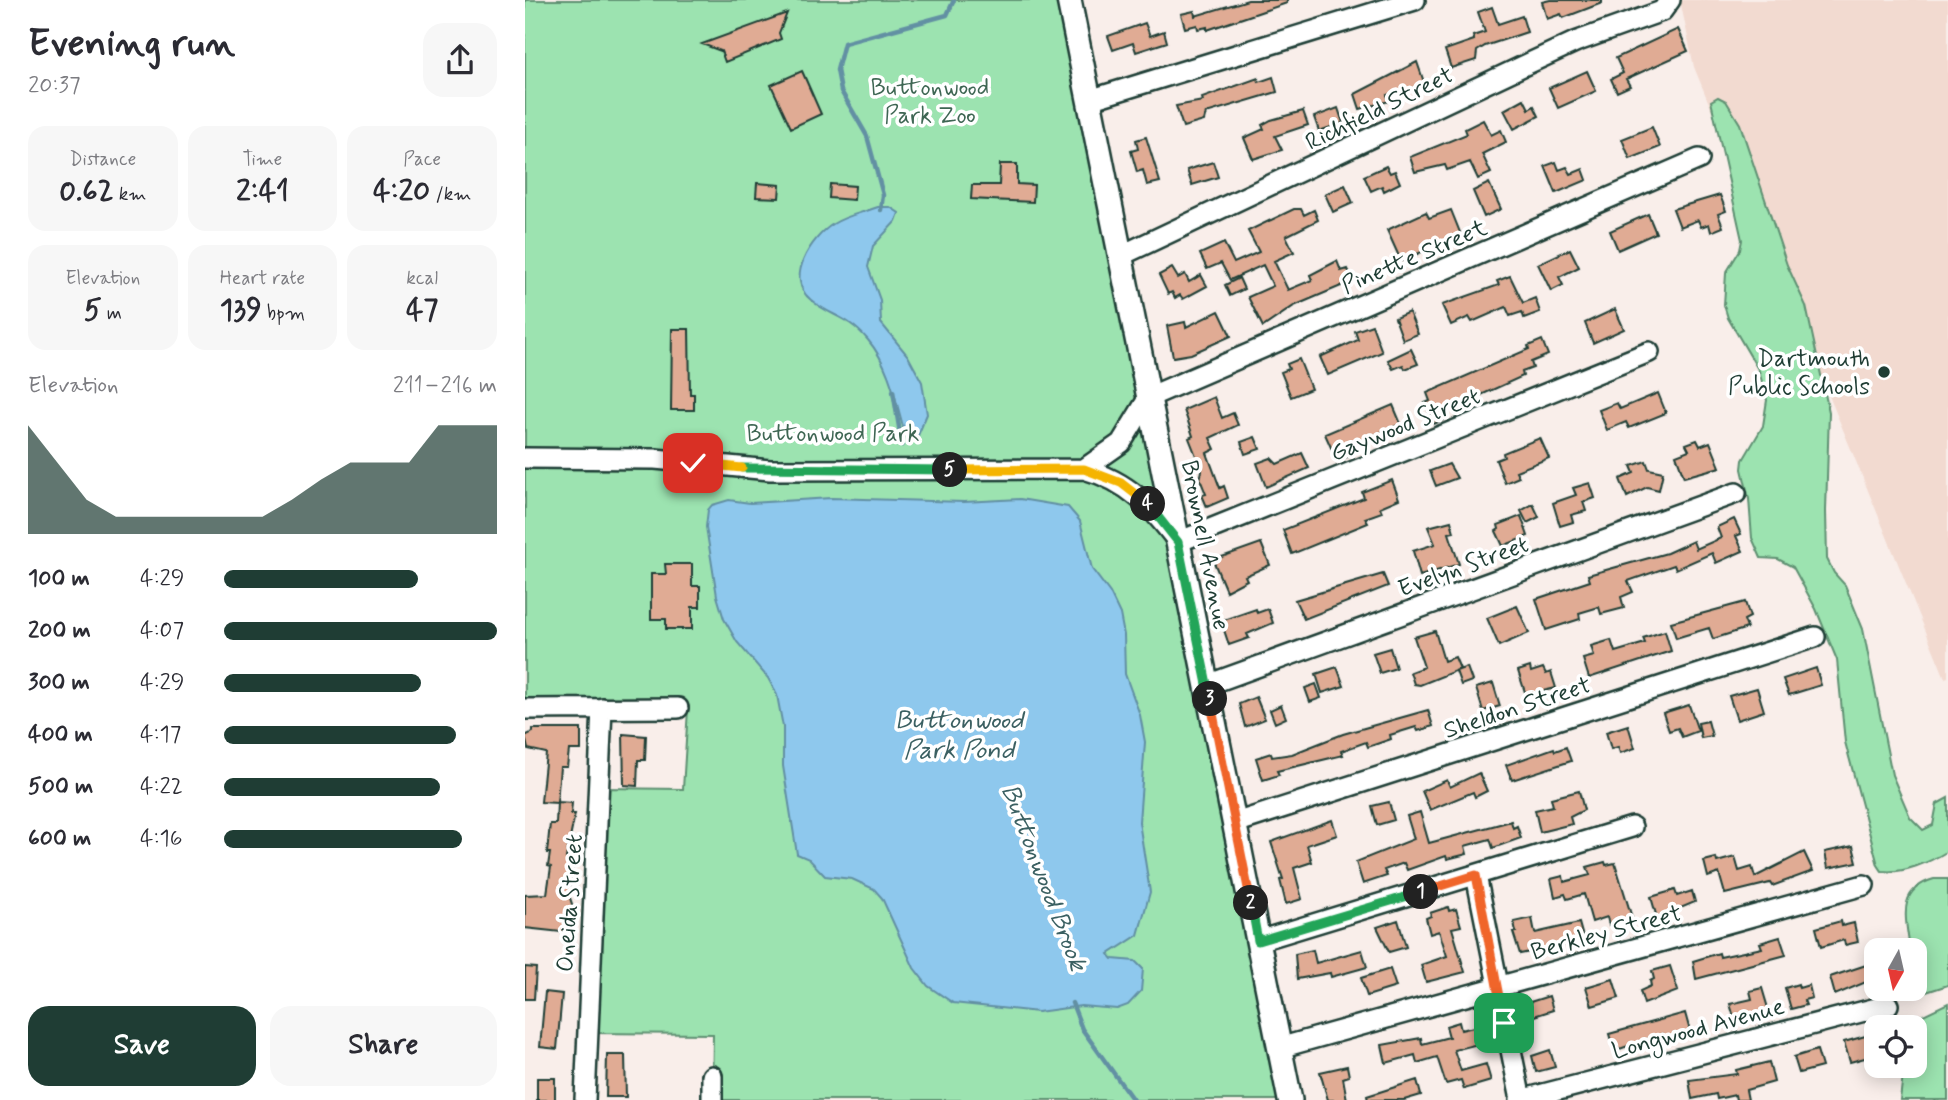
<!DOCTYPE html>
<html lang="en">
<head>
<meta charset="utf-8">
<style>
	body { margin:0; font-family:Mynerve,sans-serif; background:#f7f7f7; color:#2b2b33; height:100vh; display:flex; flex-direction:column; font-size:26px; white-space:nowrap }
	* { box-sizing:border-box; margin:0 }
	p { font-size:23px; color:#7c7c81 }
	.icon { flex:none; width:38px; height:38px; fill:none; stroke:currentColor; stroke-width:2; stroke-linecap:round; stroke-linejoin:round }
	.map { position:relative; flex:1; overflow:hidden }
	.details { display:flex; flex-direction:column; background:#fff; width:525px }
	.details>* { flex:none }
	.needle { width:46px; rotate:188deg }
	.buttons { position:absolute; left:1339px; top:938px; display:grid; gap:14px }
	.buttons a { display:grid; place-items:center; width:63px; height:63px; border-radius:14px; background:#fff; box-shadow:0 4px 18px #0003; font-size:35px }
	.pin { position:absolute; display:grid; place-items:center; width:60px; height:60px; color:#fff; margin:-30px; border-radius:14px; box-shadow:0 4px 10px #0006 }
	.km { position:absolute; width:35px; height:35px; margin:-18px; border-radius:50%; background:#222; color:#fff; font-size:19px; line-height:35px; text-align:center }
	.round { display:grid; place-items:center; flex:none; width:74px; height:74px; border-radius:21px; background:#f7f7f7 }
	.head { display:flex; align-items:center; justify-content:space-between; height:119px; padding:0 28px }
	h1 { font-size:38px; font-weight:700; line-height:52px }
	.metrics { display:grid; grid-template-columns:repeat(3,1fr); gap:10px; height:119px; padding:7px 28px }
	.metrics div { display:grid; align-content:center; border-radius:18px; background:#f7f7f7; text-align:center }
	.metrics b { font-size:30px; font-weight:700 }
	.metrics small { font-size:19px; font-weight:400 }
	.metrics p { font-size:19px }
	.chart { height:196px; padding:14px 28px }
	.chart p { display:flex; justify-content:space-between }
	.chart svg { width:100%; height:126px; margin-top:7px; fill:#1f3d34; opacity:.7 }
	.cta { display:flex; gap:14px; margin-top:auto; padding:14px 28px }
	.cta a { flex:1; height:80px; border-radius:21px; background:#1f3d34; color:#fff; font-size:28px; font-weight:700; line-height:80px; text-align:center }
	.cta a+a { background:#f7f7f7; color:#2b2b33 }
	ul { padding:0 28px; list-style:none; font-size:23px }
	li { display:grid; grid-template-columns:112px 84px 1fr; align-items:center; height:52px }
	li i { height:18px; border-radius:9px; background:#1f3d34 }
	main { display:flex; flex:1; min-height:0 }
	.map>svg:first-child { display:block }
	.built { fill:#f2dad0 }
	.green { fill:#9ce3b0; stroke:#5e9072; stroke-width:2 }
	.water { fill:#8ec8ed; stroke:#6290a3; stroke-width:2 }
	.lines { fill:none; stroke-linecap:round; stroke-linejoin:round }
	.stream { stroke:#6290a3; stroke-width:4.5 }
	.building { fill:#e0ab94; stroke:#1f3d34; stroke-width:2 }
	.minor-casing { stroke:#1f3d34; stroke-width:24 }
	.major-casing { stroke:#1f3d34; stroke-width:28 }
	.minor { stroke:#fff; stroke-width:19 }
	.major { stroke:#fff; stroke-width:23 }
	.split-1-casing { stroke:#fff; stroke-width:14 }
	.split-2-casing { stroke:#fff; stroke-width:14 }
	.split-3-casing { stroke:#fff; stroke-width:14 }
	.split-4-casing { stroke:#fff; stroke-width:14 }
	.split-5-casing { stroke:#fff; stroke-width:14 }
	.split-6-casing { stroke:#fff; stroke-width:14 }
	.split-7-casing { stroke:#fff; stroke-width:14 }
	.split-1 { stroke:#f0652b; stroke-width:9 }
	.split-2 { stroke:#22a559; stroke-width:9 }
	.split-3 { stroke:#f0652b; stroke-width:9 }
	.split-4 { stroke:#22a559; stroke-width:9 }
	.split-5 { stroke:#f5b400; stroke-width:9 }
	.split-6 { stroke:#22a559; stroke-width:9 }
	.split-7 { stroke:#f5b400; stroke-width:9 }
	.poi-dot { fill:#1f3d34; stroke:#fff; stroke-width:2.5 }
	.labels { text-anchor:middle; stroke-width:7; stroke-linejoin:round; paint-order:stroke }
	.park-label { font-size:24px; fill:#3e6653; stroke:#fff }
	.street-label { font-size:24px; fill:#1f3d34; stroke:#fff }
	.poi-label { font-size:24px; fill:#1f3d34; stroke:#fff; text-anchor:end }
	.water-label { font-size:26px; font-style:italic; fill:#3b6062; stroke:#fff }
</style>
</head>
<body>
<main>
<section class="details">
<div class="head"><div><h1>Evening run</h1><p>20:37</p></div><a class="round"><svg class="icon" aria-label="share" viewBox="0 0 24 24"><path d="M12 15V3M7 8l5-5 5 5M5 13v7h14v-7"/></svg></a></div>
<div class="metrics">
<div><p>Distance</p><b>0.62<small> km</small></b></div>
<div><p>Time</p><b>2:41</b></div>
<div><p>Pace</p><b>4:20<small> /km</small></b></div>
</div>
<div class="metrics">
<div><p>Elevation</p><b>5<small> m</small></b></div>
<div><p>Heart rate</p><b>139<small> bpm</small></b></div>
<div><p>kcal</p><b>47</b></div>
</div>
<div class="chart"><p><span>Elevation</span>211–216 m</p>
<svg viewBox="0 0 160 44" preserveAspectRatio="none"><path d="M0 44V6L10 19L20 32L30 38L40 38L50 38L60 38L70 38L80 38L90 32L100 25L110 19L120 19L130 19L140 6L150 6L160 6V44z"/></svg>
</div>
<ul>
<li><b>100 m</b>4:29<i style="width:71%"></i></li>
<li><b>200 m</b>4:07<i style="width:100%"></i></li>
<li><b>300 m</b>4:29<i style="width:72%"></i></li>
<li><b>400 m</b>4:17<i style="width:85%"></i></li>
<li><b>500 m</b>4:22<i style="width:79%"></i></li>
<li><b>600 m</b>4:16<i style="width:87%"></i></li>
</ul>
<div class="cta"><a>Save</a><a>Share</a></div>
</section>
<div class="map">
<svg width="1423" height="1100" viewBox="0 0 1423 1100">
	<rect width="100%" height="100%" fill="#f9eeea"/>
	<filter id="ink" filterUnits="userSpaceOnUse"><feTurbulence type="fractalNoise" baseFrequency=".0143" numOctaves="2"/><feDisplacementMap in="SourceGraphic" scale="14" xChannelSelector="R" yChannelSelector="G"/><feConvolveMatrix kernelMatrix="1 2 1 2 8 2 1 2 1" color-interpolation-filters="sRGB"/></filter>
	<g filter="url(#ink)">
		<!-- built -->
		<path class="built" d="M1155 0H1423V677L1420 678 1169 67Z"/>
		<!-- green -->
		<path class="green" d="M0 0H535L756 1100H187L188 1034 60 1033 76 788 158 789 163 709 0 702Z
			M1193 97 1201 101 1215 124 1262 265 1281 306 1304 412 1301 511 1302 559 1309 573 1320 585 1338 629 1367 775 1385 817 1398 830 1408 825 1412 804 1423 798V851C1405 862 1378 874 1357 871L1353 865 1320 742 1312 660 1291 609 1268 567 1253 559 1236 558 1227 538 1224 499 1217 469 1218 460 1238 426 1242 400 1234 371 1203 318 1199 305 1201 273 1215 250 1217 240 1186 101Z
			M1409 879H1423V985L1392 995 1389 989 1390 950H1385C1381 918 1371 890 1409 879Z
			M1423 1003V1100H1375L1379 1066H1390L1388 1027 1394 1017Z"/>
		<!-- water -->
		<path class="water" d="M353 207H365L374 213 371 221 348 246 343 267 355 300 356 323 383 356 397 382 402 414 391 440 380 434C371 402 365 366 343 340 322 315 306 317 286 300 259 279 286 238 308 224 322 215 337 213 353 207Z
			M306 498 439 502 495 499 543 507 555 521 567 569 585 593 595 614 599 635 600 674 615 715 620 742 614 822 625 892 613 935 584 954 588 959 610 961 618 969 616 991 603 1005 592 1009 556 1006 513 1012 428 1003 403 986 389 968 357 898 349 889 327 879 300 876 284 859 272 854 258 766V727L252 695 243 678 212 642 199 619 192 596 181 527 183 510 187 505 204 500 225 503Z"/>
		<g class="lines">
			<!-- stream -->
			<path class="stream" d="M356 210 358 195 342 136 316 91 312 70 319 43 422 15 429 0
				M368 391 377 445
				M547 1003 557 1029 608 1100"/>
		</g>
		<!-- building -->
		<path class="building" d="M723 0H762V3L682 30V27L673 29 672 25 660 28 656 14 669 11 670 16Z
			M1025 0H1077V3L1038 18 1036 14 1022 19 1017 2Z
			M967 7 973 24 997 16 1002 32 960 46 952 51 951 60 926 68 920 50 949 40 948 36 960 32 953 12Z
			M262 13 254 33 256 39 200 62 196 51 177 44Z
			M620 23 625 36 639 31 642 42 611 52 608 43 588 50 583 36Z
			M1153 29 1163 51 1101 79 1105 86 1092 92 1086 79 1098 73 1091 58Z
			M892 62 900 85 862 95 864 101 835 109 830 94Z
			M277 71 296 114 266 128 246 85Z
			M1062 71 1071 91 1033 108 1024 88Z
			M748 77 752 92 681 113 679 121 658 127 651 106 678 101 677 98 733 78 734 82Z
			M999 99 1004 109 1009 106 1014 116 989 129 979 110Z
			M813 108 818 123 794 131 789 117Z
			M778 111 783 125 750 136 757 150 728 159 719 138 739 129 737 125 746 120Z
			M958 120 966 135 976 130 981 142 957 154 966 173 953 179 945 162 922 170 920 165 890 172 885 157 942 134 940 129Z
			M1127 127 1135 147 1105 159 1097 139Z
			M621 137 635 182 622 185 618 170 612 172 606 151 613 149 611 140Z
			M688 162 693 177 667 185 662 170Z
			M1031 162 1034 170 1042 167 1046 174 1058 169 1062 180 1031 193 1020 166Z
			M475 164H492V184L509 185 508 202 446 199 447 185H474Z
			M861 166 865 173 870 171 875 183 859 191 857 186 846 191 839 176Z
			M232 183 255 185 254 198 231 197Z
			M964 183 976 209 959 217 948 191Z
			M305 184 330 186 329 200 304 198Z
			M820 185 828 203 808 212 800 194Z
			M1195 195 1201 211 1193 214 1198 227 1186 232 1184 224 1176 227 1173 220 1155 227 1148 209Z
			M769 209H776L779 215 789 210 793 220 761 236 769 252 749 261 763 290 787 280 785 275 812 261 816 271 823 269 828 281 769 306 738 327 723 297 748 286 738 265 705 280 696 263 682 269 675 254 699 243 709 263 734 252 723 231Z
			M926 210 936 235 876 261 862 230 901 212 904 218Z
			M1123 214 1131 233 1093 250 1085 231Z
			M1045 249 1054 267 1034 277 1038 285 1026 291 1013 264Z
			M647 268 653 278 660 274 664 282 676 275 682 286 658 299 655 295 650 298 647 292 643 294 634 275Z
			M985 276 998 303 1010 298 1015 312 999 318 997 312 985 316 981 307 947 322 944 317 926 325 917 305 974 285 972 281Z
			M714 278 719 289 705 296 700 285Z
			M1090 309 1099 329 1068 343 1060 323Z
			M694 311 706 336 666 354 648 357 642 326 660 322 661 327Z
			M884 312 893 334 878 340 870 318Z
			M847 325 857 352 803 375 795 357 833 340 830 331Z
			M147 329H164L165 394H169V410H146Z
			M1017 340 1023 355 1006 362 1008 368 997 372 998 376 923 410 922 418 909 424 900 403 905 401 902 393 1004 349 1003 346Z
			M886 349 893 364 880 369 878 365 868 369 863 360Z
			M774 359 786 389 766 397 756 372 764 369 762 364Z
			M1133 393 1141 413 1104 428 1101 422 1082 430 1074 410 1092 403 1095 409Z
			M689 397 697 418 708 413 713 425 685 438 690 449 682 453 695 488 699 486 703 498 682 507 677 495 681 494 675 479 677 471 664 438 668 436 659 410Z
			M868 405 876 424 826 445 827 455 812 461 800 434Z
			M730 437 735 449 720 454 716 442Z
			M1015 438 1024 458 991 471 994 477 980 483 971 460 979 457 978 453Z
			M1172 440 1175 446 1185 442 1195 467 1159 477 1151 455 1164 450 1161 444Z
			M777 453 784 468 741 487 732 463 746 458 752 464Z
			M1121 461 1124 469 1138 472 1134 490 1122 487 1102 497 1095 479 1109 473 1106 466Z
			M924 464 932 478 911 486 905 471Z
			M867 480 874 499 855 507 857 512 840 518 843 523 767 554 758 530 839 498 837 492Z
			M1065 483 1070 498 1058 502 1061 511 1046 515 1048 522 1035 526 1028 503 1051 495 1048 488Z
			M1008 504 1014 517 1002 523 996 511Z
			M996 516 1003 536 978 546 971 531 974 529 973 525Z
			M1209 519 1216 534 1211 536 1218 551 1191 563 1187 553 1151 569 1149 565 1103 581 1108 592 1096 597 1099 608 1076 614 1074 607 1054 613 1055 619 1021 630 1011 599 1065 581 1063 575 1142 553 1168 541 1171 549 1196 538 1192 527Z
			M926 521 929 532 924 533 934 564 895 576 888 551 910 544 903 527Z
			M736 543 745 565 720 576 722 580 701 591 688 560Z
			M140 564H167V586H175V607H167V629H141V619H126V574H141Z
			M858 574 863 586 779 619 770 600Z
			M1220 602 1225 617 1219 620 1222 628 1188 639 1184 628 1151 638 1146 622Z
			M992 606 1004 633 974 646 962 618Z
			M731 609 732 613 743 609 748 623 722 634 724 638 704 645 696 621Z
			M910 631 919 661 930 657 935 669 895 685 889 684 885 672 899 667 889 637Z
			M1140 631 1146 651 1064 678 1058 659 1069 656 1066 646 1086 640 1090 652 1120 643 1118 638Z
			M865 648 871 668 855 673 848 653Z
			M812 667 819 686 797 693 791 674Z
			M942 667 947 681 936 685 931 671Z
			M1005 667 1006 672 1018 668 1021 674 1026 672 1031 688 1001 695 993 671Z
			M1291 668 1296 685 1264 695 1258 679Z
			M968 683 975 706 958 711 951 688Z
			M791 684 796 698 785 702 780 688Z
			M1232 688 1239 711 1212 720 1204 696Z
			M731 697 740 719 720 727 714 704Z
			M756 705 761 718 750 723 745 710Z
			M1164 705 1173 731 1157 737 1153 728 1144 731 1138 713Z
			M903 710 908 726 893 731 891 727 865 735 866 739 843 747 841 742 816 751 818 755 752 771 754 775 738 780 731 758 746 753 747 757 767 754 818 734Z
			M1183 721 1187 736 1176 738 1173 723Z
			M1103 725 1110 748 1095 753 1093 747 1086 749 1081 732Z
			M8 729H56V750H44L42 767H35L32 803 16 802 21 753 3 749 0 736 8 732Z
			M98 734 121 736 120 760H113L112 786 99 785Z
			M1041 747 1046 761 987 780 981 765 1029 748 1030 751Z
			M954 773 962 791 950 797 948 792 905 810 897 791 922 780 925 787Z
			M1054 791 1059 810 1045 817 1047 824 1015 832 1010 810 1028 806 1026 798Z
			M32 802 47 803 46 814H50L41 858 49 859 44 895 47 904 45 933 0 928V895L22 894 26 867 23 866 25 853H22L25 824H31Z
			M864 802 869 820 852 825 847 806Z
			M895 812 904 843 986 821 988 828 992 826 996 838 968 848 965 839 940 846 942 854 922 859 921 856 882 870 879 863 859 870 862 876 838 884 831 862 889 839 882 816Z
			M807 820 812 835 782 845 787 862 769 868 777 899 761 904 755 880 758 879 746 842Z
			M1328 846 1332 862 1303 868 1300 852Z
			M1279 852 1288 871 1247 886 1245 883 1200 894 1194 873 1183 877 1179 861 1191 858 1192 862 1210 857 1214 871 1227 867 1230 877Z
			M1080 862 1081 865 1090 863 1108 921 1084 925 1082 917 1067 922 1059 894 1042 899 1040 894 1030 897 1026 879 1038 876 1039 882 1065 875 1062 867Z
			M1150 890 1152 896 1167 891 1170 902 1132 918 1126 897Z
			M923 907 924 911 931 909 936 926 927 928 940 972 901 982 896 965 922 956 914 931 905 934 901 918 906 916 905 913Z
			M1007 918 1010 933 1054 923 1059 941 995 954 988 932H991L989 922Z
			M873 920 881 947 864 952 852 927Z
			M1316 921 1317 926 1329 923 1333 942 1320 945 1319 940 1296 947 1291 928Z
			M1255 937 1261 955 1171 979 1168 961 1194 953 1195 957 1237 948 1235 943Z
			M788 950 791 963 837 950 842 967 806 977 805 973 772 979 770 954Z
			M1341 965 1346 980 1310 995 1305 977Z
			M1145 966 1153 991 1119 1004 1115 991 1126 986 1125 981 1129 979 1127 971Z
			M0 967 11 968 9 999H0Z
			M865 969 871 987 842 996 836 978Z
			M1088 979 1094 998 1067 1006 1061 987Z
			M1273 984 1274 988 1284 985 1287 998 1279 1000 1281 1005 1266 1009 1260 988Z
			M1237 988 1245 1015 1233 1018 1231 1013 1223 1014 1209 1017 1205 1004 1227 999 1225 991Z
			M20 992 37 994 32 1049 15 1047Z
			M1024 996 1028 1010 1006 1017 1002 1003Z
			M1160 1013 1165 1031 1139 1038 1137 1034 1089 1051 1084 1034Z
			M934 1022 936 1030 953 1026 957 1043 929 1050 936 1071 961 1064 966 1081 939 1089 936 1080 921 1084 912 1057 892 1063 890 1055 861 1063 857 1045 896 1038 897 1044 924 1037 921 1026Z
			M1351 1033V1055L1325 1062 1319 1042Z
			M1025 1050 1030 1067 1011 1072 1007 1056Z
			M1292 1050 1297 1067 1274 1073 1269 1057Z
			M82 1055H100L101 1097H81Z
			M1244 1062 1249 1082 1221 1090 1223 1100H1211L1210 1095 1192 1099 1191 1094 1167 1099 1164 1080 1212 1074 1211 1070Z
			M822 1066 824 1076 818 1078 822 1100H803L795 1072Z
			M12 1078H30V1100H12Z
			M892 1080 896 1095 879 1100H843L842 1096Z"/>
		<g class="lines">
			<defs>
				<path id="minor" d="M564 100 890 0
					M595 256 998 66 1050 42 1137 11 1145 0
					M0 458 130 459 245 470 559 469C603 481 627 507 653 542L1124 352
					M559 469 596 443 624 397 1174 159
					M682 685 1211 493
					M0 709 153 708
					M710 823 1290 637
					M951 875 996 1100
					M733 941 1107 827
					M754 1048 1339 885
					M60 1100 77 708
					M187 1100V1076
					M995 1100 1363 1005"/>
				<path id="major" d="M544 0 765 1100"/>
			</defs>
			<!-- minor casing -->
			<use href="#minor" class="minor-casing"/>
			<!-- major casing -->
			<use href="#major" class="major-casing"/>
			<!-- minor -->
			<use href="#minor" class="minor"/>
			<!-- major -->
			<use href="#major" class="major"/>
		</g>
	</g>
	<g class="lines" filter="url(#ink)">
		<defs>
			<path id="split-1" d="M896 892 951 875 979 1023"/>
			<path id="split-2" d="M726 903 733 941 896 892"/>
			<path id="split-3" d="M685 699 726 903"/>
			<path id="split-4" d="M623 504 653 542 685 699"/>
			<path id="split-5" d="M425 470 559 469 596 483 623 504"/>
			<path id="split-6" d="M217 468 425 470"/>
			<path id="split-7" d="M168 463 217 468"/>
		</defs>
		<!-- split-1 casing -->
		<use href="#split-1" class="split-1-casing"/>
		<!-- split-2 casing -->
		<use href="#split-2" class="split-2-casing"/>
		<!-- split-3 casing -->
		<use href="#split-3" class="split-3-casing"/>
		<!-- split-4 casing -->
		<use href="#split-4" class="split-4-casing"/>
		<!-- split-5 casing -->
		<use href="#split-5" class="split-5-casing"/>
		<!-- split-6 casing -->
		<use href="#split-6" class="split-6-casing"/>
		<!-- split-7 casing -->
		<use href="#split-7" class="split-7-casing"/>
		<!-- split-1 -->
		<use href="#split-1" class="split-1"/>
		<!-- split-2 -->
		<use href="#split-2" class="split-2"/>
		<!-- split-3 -->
		<use href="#split-3" class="split-3"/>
		<!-- split-4 -->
		<use href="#split-4" class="split-4"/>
		<!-- split-5 -->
		<use href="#split-5" class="split-5"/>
		<!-- split-6 -->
		<use href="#split-6" class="split-6"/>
		<!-- split-7 -->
		<use href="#split-7" class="split-7"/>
	</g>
	<!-- markers -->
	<circle class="poi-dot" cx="1359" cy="372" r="7"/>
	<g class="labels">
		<!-- park labels -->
		<g class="park-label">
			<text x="405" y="95">Buttonwood<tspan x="405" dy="28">Park Zoo</tspan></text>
			<text x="308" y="441">Buttonwood Park</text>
		</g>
		<!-- street labels -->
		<g class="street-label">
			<text transform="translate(854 108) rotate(-26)" y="8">Richfield Street</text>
			<text transform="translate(889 256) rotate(-23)" y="8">Pinette Street</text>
			<text transform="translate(880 424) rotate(-22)" y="8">Gaywood Street</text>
			<text transform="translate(681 545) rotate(79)" y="8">Brownell Avenue</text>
			<text transform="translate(938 566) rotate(-20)" y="8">Evelyn Street</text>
			<text transform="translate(992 707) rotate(-18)" y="8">Sheldon Street</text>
			<text transform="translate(44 903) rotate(-86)" y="8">Oneida Street</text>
			<text transform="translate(1081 932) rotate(-15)" y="8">Berkley Street</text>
			<text transform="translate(1173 1028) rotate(-15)" y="8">Longwood Avenue</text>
		</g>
		<!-- poi labels -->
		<g class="poi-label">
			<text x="1345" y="366">Dartmouth<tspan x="1345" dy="28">Public Schools</tspan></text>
		</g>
		<!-- water labels -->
		<g class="water-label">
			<text x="434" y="728">Buttonwood<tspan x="434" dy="30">Park Pond</tspan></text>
			<text transform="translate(520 877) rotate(69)" y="9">Buttonwood Brook</text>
		</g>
	</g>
</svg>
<div class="buttons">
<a><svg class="needle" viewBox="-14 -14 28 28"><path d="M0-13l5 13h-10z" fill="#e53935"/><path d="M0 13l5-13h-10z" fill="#7c7c81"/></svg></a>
<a><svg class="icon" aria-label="locate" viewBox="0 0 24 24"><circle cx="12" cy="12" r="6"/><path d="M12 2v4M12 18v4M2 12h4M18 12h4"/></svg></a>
</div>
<div class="pin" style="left:979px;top:1023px;background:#1e9e55"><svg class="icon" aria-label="arrive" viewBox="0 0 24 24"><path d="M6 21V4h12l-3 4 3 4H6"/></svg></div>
<div class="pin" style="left:168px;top:463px;background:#d93025"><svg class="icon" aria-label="check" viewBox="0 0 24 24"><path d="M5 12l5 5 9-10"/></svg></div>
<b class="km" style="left:896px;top:892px">1</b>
<b class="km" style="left:726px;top:903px">2</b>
<b class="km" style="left:685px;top:699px">3</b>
<b class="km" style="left:623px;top:504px">4</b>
<b class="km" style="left:425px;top:470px">5</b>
</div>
</main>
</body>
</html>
